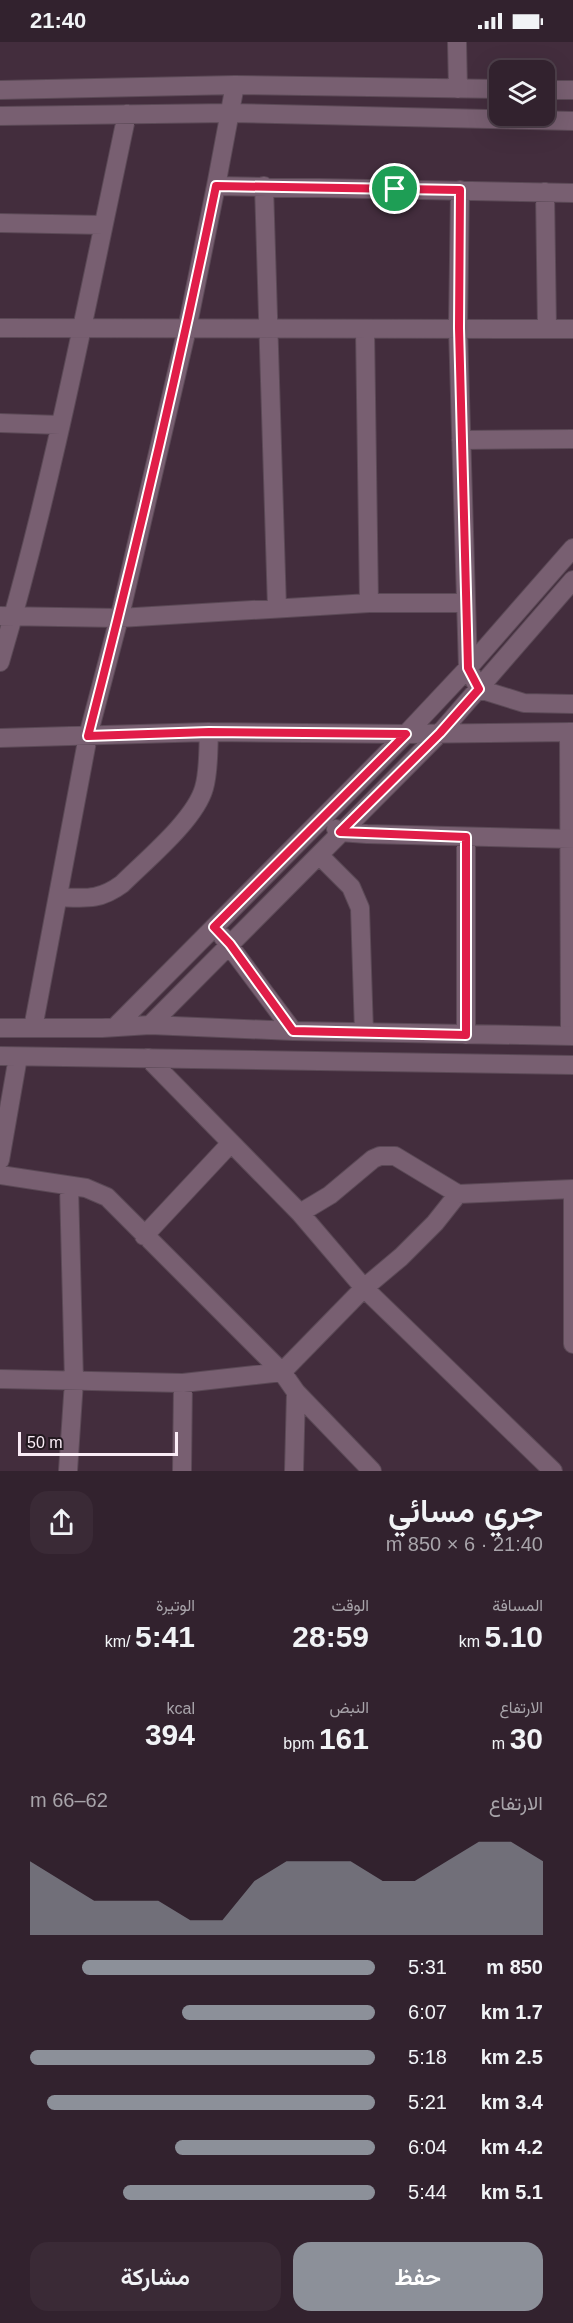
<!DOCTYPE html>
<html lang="ar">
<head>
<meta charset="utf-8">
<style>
	body { margin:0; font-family:Helvetica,Vazirmatn,sans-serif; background:#3a2a36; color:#f1f3f6; direction:rtl; height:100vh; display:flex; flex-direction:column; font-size:22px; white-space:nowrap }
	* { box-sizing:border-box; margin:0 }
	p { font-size:20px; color:#a8a4aa }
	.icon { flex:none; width:33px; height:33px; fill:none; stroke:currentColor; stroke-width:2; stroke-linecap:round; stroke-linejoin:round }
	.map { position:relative; height:1429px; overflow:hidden; direction:ltr }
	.sheet { display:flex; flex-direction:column; background:#32222e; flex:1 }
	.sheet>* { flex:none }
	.buttons { position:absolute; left:489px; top:18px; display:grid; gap:12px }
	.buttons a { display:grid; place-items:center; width:66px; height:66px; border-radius:12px; background:#32222e; box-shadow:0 6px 24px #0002,0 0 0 2px #4d3f4a; font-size:30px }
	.scale { position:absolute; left:18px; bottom:15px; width:160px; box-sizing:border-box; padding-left:6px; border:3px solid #faecf6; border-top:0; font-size:16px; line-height:21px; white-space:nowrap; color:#faecf6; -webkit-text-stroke:4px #231920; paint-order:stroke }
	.pin { position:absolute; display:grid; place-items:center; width:51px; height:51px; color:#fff; margin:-26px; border:3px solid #fff; border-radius:50%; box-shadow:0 2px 6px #0007 }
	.round { display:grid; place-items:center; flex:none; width:63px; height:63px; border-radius:18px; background:#3a2a36 }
	.overview { display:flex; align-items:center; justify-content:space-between; height:102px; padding:0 30px }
	h1 { font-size:33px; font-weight:600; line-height:45px }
	.metrics { display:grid; grid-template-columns:repeat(3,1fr); gap:9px; height:102px; padding:6px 30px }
	.metrics div { display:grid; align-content:center }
	.metrics b { font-size:30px; font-weight:600 }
	.metrics small { font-size:16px; font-weight:400 }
	.metrics p { font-size:16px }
	.chart { height:168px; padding:12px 30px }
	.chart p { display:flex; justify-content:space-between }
	.chart svg { width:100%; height:108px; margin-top:6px; fill:#8c9099; opacity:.7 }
	.cta { display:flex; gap:12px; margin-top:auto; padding:12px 30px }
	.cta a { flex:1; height:69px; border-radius:18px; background:#8c9099; color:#fff; font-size:24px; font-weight:600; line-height:69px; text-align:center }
	.cta a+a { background:#3a2a36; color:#f1f3f6 }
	ul { padding:0 30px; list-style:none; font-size:20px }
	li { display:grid; grid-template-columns:96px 72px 1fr; align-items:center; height:45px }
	li i { height:15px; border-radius:8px; background:#8c9099 }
	.status { display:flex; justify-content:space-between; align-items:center; height:42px; padding:0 30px; background:#32222e; direction:ltr }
	.status svg { height:16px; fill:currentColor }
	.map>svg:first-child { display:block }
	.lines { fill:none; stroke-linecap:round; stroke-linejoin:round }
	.street-casing { stroke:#5b4956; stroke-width:20 }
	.street { stroke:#785f71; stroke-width:18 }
	.route-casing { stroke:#fff; stroke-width:12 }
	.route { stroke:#e11d48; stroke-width:8 }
</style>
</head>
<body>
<div class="status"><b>21:40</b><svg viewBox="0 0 49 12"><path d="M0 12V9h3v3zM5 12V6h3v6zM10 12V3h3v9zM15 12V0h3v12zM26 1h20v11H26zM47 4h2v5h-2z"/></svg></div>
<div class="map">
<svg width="573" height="1429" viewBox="0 0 573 1429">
	<rect width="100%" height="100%" fill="#432d3d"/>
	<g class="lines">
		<defs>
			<path id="street" d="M457 0 458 47
				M235 43 216 144 573 151
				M0 48 235 43 500 47
				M544 48H573
				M0 74 230 71 573 79
				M264 144 277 566
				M460 148 458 286 468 626 479 647 524 661 573 662
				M545 150 547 287
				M0 181 103 183
				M0 286 573 287
				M365 287 369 561
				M0 381 60 383
				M461 398 573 397
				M0 574 119 576 369 561H466
				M0 620C53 440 88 255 127 72
				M569 690 570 994
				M0 696 209 690 406 692 573 690
				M336 787 340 790 367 792 573 797
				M466 795V993
				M319 813 351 845 360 866 364 990
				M58 855C85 856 99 859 122 842 146 818 195 778 204 746 209 729 208 709 209 690
				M223 895 293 989
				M150 983 440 691 573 538
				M115 985 406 692 468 626 573 506
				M0 986H102L150 983 293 989 573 994
				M33 986 88 694 122 565 187 287 216 144
				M0 1014 573 1023
				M148 1016 300 1171 364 1246 553 1429
				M0 1118 18 1015
				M0 1133 86 1146 107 1155 282 1330 296 1350 372 1429
				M573 1155V1302
				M300 1171 330 1153 373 1117 380 1114H395L458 1152
				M144 1194 230 1102
				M0 1337 183 1341 282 1330 364 1246 401 1215 435 1181 458 1152 573 1147
				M68 1429 74 1339 69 1144
				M182 1429 183 1341
				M294 1429 296 1350"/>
		</defs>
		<!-- street casing -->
		<use href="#street" class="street-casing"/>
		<!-- street -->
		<use href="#street" class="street"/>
	</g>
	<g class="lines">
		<defs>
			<path id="route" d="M216 144 460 148 459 286 468 626 479 647 440 691 340 790 466 795V993L293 989 230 902 214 885 406 692 209 690 88 694C135 512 178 329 216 144Z"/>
		</defs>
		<!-- route casing -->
		<use href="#route" class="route-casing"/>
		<!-- route -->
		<use href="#route" class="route"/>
	</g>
</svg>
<div class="buttons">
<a><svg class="icon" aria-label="layers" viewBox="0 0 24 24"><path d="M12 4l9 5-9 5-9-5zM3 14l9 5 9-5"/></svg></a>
</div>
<div class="scale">50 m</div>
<div class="pin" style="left:395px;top:147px;background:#1e9e55"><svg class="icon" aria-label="arrive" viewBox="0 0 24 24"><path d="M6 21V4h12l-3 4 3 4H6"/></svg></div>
</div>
<section class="sheet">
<div class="overview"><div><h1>جري مسائي</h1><p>21:40 · 6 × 850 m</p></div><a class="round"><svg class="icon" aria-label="share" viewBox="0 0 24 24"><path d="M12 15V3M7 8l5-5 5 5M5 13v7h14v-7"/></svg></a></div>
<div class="metrics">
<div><p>المسافة</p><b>5.10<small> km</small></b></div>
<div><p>الوقت</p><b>28:59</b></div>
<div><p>الوتيرة</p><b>5:41<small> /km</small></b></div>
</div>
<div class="metrics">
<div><p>الارتفاع</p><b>30<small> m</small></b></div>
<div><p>النبض</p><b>161<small> bpm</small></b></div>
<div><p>kcal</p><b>394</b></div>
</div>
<div class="chart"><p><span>الارتفاع</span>62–66 m</p>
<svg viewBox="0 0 160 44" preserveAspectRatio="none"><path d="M0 44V14L10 22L20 30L30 30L40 30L50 38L60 38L70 22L80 14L90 14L100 14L110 22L120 22L130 14L140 6L150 6L160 14V44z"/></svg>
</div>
<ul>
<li><b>850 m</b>5:31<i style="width:85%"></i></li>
<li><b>1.7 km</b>6:07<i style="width:56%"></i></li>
<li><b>2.5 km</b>5:18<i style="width:100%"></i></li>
<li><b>3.4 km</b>5:21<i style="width:95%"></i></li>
<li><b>4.2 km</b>6:04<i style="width:58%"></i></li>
<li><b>5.1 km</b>5:44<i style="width:73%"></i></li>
</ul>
<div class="cta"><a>حفظ</a><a>مشاركة</a></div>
</section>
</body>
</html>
